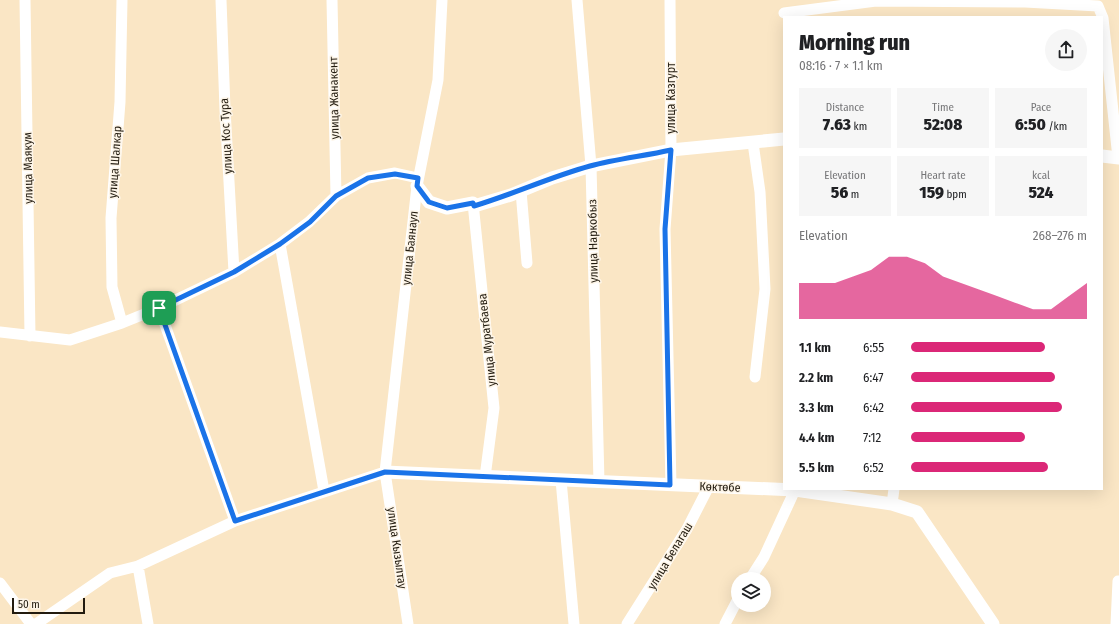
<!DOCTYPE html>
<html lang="en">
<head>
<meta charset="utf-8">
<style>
	body { margin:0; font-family:"Fira Sans Condensed",sans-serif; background:#f6f6f6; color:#202124; height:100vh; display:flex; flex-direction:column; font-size:15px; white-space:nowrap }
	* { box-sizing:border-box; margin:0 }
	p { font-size:13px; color:#757577 }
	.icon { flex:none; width:22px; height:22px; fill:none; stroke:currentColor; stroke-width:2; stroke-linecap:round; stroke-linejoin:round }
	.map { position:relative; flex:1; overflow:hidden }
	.drawer { position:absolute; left:783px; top:16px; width:320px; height:474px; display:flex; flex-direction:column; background:#fff; border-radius:0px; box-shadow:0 4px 16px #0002 }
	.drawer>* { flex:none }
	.controls { position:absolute; left:731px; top:572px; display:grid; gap:8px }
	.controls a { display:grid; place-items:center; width:40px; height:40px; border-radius:50%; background:#fff; box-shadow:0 4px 16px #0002; font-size:20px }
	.scale { position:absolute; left:12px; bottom:10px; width:73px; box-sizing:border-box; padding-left:4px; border:2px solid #221b0f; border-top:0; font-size:11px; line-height:14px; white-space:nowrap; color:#221b0f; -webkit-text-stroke:3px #fdf5e8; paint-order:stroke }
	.pin { position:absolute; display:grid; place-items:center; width:34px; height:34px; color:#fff; margin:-17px; border-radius:8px; box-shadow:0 2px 6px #0006 }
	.round { display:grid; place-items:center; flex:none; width:42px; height:42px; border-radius:21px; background:#f6f6f6 }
	.overview { display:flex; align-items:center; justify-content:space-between; height:68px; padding:0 16px }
	h1 { font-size:22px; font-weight:800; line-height:30px }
	.figures { display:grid; grid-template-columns:repeat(3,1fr); gap:6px; height:68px; padding:4px 16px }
	.figures div { display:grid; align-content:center; border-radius:0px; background:#f6f6f6; text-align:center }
	.figures b { font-size:17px; font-weight:800 }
	.figures small { font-size:11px; font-weight:400 }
	.figures p { font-size:11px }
	.chart { height:112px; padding:8px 16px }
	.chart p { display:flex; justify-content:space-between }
	.chart svg { width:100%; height:72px; margin-top:4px; fill:#db2777; opacity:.7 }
	ul { padding:0 16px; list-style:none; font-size:13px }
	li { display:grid; grid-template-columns:64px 48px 1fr; align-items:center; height:30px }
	li i { height:10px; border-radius:5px; background:#db2777 }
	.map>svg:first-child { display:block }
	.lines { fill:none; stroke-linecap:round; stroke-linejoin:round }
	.minor { stroke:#fff; stroke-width:11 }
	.tertiary { stroke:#fff; stroke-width:13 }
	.route-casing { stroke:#fff; stroke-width:8 }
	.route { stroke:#1a73e8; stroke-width:5 }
	.labels { text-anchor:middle; stroke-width:3; stroke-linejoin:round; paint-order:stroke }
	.street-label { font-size:12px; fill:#221b0f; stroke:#fdf5e8 }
</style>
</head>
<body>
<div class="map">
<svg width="1119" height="624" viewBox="0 0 1119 624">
	<rect width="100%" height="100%" fill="#fae6c5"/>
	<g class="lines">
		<!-- minor -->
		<path class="minor" d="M25 0 30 336
			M122 0 120 102 111 218 112 287 122 323
			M221 0 225 109 234 272
			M332 0 336 196
			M577 0 591 166 599 482
			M670 0 671 150 665 229 671 485
			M784 13 876 1 1025 2 1098 6 1103 18 1118 158
			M753 143 760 192 765 289 755 377
			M521 191 527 263
			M473 203 494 408 485 477
			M280 244 324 491
			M159 308 235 521 385 472
			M0 332 70 340 122 323 159 308 234 272 280 244 309 222 336 196 368 178 395 173 418 178
			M561 480 574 624
			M892 504 894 489
			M138 566 148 624
			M750 579 764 557 795 490
			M0 583 31 624
			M36 624 110 573 138 566 235 521
			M408 624 385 472 417 186 438 80 442 0
			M627 624 687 529 709 486
			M725 624 738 599
			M1116 624 1118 581"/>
		<!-- tertiary -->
		<path class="tertiary" d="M1102 156 1119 158
			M417 186 429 202 447 208 473 203 474 206 511 195 552 178 591 166 671 150 784 139
			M385 472 795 490 892 504 917 512 993 624"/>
	</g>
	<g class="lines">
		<defs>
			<path id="route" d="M671 150 665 229 670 485 385 472 235 521 159 308 234 272 280 244 310 222 336 196 368 178 395 174 418 178 417 186 429 202 447 208 473 203 474 206C514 194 550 177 590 166 616 159 644 156 671 150Z"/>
		</defs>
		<!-- route casing -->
		<use href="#route" class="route-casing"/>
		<!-- route -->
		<use href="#route" class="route"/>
	</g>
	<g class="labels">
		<!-- street labels -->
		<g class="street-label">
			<text transform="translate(334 98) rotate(-91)" y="4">улица Жанакент</text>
			<text transform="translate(671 98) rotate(-90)" y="4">улица Казгурт</text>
			<text transform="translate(226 136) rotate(-93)" y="4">улица Кос Тура</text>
			<text transform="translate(115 162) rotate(-86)" y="4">улица Шалкар</text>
			<text transform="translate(28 168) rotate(-91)" y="4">улица Маякум</text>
			<text transform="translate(593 241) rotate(-91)" y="4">улица Наркобыз</text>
			<text transform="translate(410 248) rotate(-84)" y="4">улица Баянаул</text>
			<text transform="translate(487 340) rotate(-96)" y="4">улица Муратбаева</text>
			<text transform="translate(720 487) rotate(2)" y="4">Көктөбе</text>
			<text transform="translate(397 548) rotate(82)" y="4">улица Кызылтау</text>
			<text transform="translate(670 556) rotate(-59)" y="4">улица Белагаш</text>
		</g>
	</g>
</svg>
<div class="controls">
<a><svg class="icon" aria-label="layers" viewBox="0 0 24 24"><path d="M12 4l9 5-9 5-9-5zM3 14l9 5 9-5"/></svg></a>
</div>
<div class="scale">50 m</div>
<div class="pin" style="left:159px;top:308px;background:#1e9e55"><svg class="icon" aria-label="arrive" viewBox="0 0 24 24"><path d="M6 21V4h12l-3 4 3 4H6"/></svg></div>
<section class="drawer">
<div class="overview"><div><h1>Morning run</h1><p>08:16 · 7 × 1.1 km</p></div><a class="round"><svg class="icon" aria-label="share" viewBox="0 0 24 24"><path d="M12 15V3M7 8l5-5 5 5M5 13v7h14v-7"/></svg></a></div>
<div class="figures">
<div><p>Distance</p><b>7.63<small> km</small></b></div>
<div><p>Time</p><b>52:08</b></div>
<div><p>Pace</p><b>6:50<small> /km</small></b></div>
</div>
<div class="figures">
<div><p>Elevation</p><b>56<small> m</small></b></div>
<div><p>Heart rate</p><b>159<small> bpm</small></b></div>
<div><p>kcal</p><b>524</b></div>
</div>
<div class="chart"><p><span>Elevation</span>268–276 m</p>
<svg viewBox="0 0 160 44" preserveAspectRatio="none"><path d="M0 44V22L10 22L20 22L30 18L40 14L50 6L60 6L70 10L80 18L90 22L100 26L110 30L120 34L130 38L140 38L150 30L160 22V44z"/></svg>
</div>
<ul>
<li><b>1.1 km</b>6:55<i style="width:76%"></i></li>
<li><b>2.2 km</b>6:47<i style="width:82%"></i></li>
<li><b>3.3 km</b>6:42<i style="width:86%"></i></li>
<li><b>4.4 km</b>7:12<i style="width:65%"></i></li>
<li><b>5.5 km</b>6:52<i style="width:78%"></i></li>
</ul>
</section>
</div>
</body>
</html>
